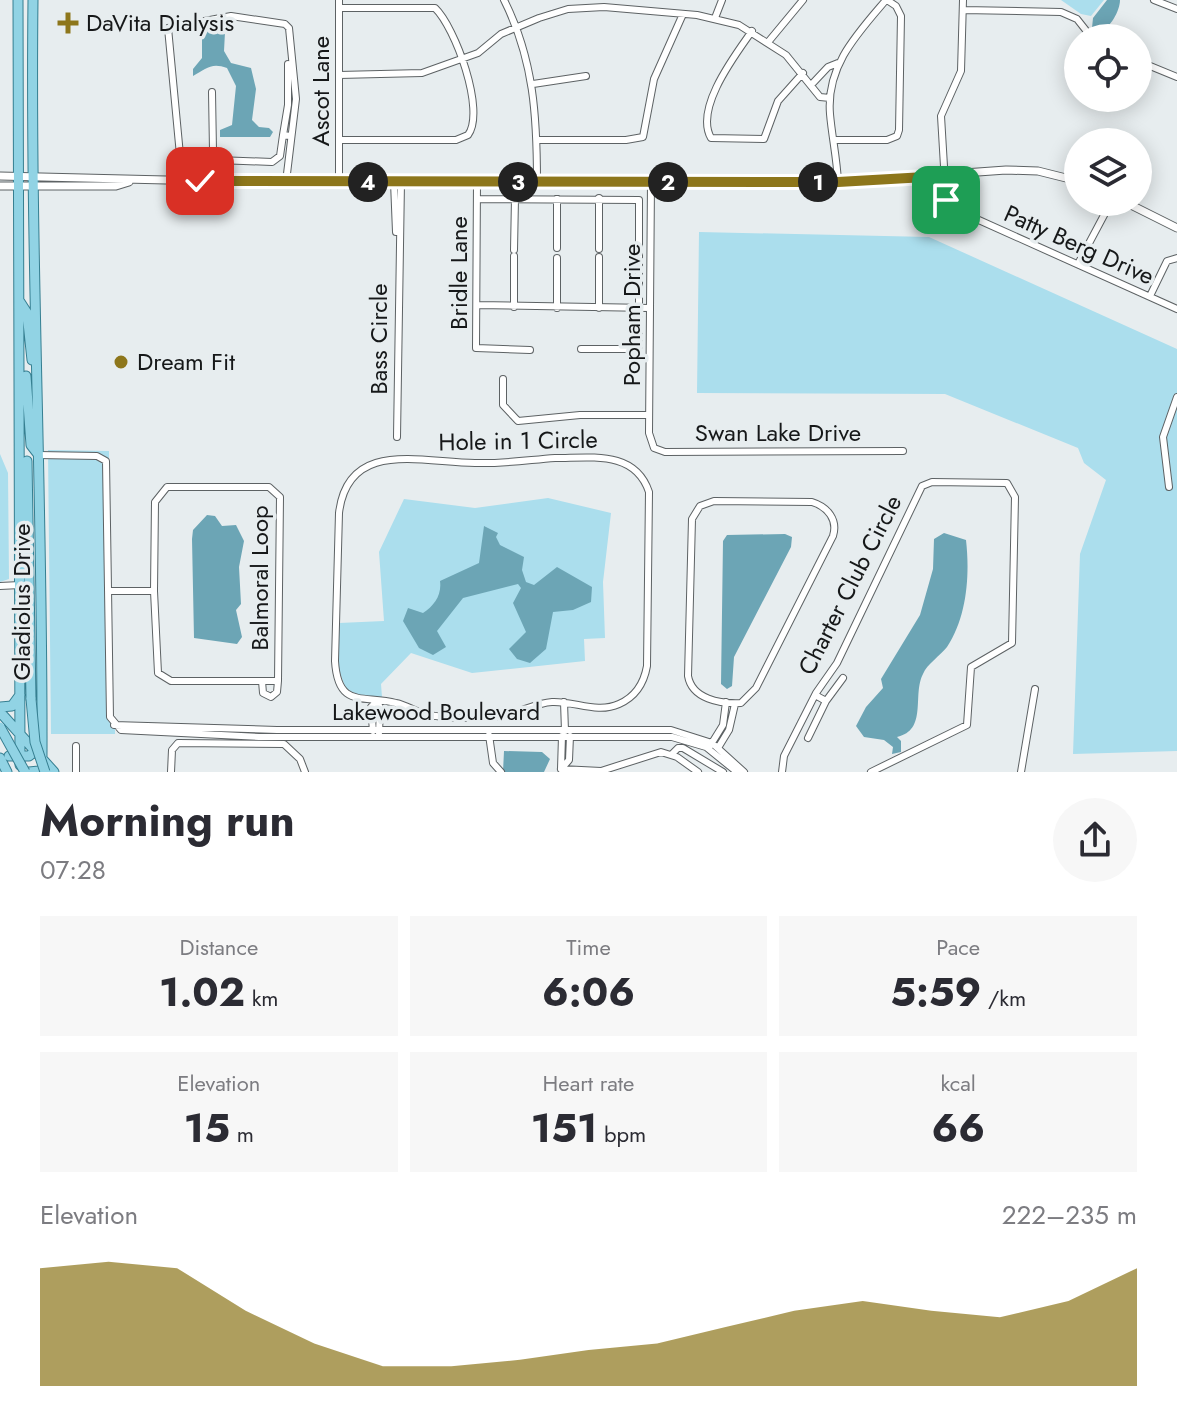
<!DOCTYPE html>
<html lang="en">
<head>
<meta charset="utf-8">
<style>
	body { margin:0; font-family:Jost,sans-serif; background:#f7f7f7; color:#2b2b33; height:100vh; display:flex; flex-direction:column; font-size:30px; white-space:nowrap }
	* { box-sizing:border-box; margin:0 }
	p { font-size:26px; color:#7c7c81 }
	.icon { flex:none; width:44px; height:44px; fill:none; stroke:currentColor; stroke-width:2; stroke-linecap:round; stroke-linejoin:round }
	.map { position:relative; height:772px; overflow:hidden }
	.panel { display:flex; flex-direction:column; background:#fff; flex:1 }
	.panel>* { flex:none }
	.buttons { position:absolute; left:1064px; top:24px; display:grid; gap:16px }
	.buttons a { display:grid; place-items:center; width:88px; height:88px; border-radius:50%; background:#fff; box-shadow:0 4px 20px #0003; font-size:40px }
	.pin { position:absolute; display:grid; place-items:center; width:68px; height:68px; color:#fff; margin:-34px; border-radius:16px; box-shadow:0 4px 12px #0006 }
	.km { position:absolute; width:40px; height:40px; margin:-20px; border-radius:50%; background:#222; color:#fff; font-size:22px; line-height:40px; text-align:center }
	.round { display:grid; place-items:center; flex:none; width:84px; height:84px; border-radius:42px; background:#f7f7f7 }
	.overview { display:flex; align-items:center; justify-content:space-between; height:136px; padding:0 40px }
	h1 { font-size:44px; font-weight:700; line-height:60px }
	.figures { display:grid; grid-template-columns:repeat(3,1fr); gap:12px; height:136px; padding:8px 40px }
	.figures div { display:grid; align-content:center; border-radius:0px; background:#f7f7f7; text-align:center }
	.figures b { font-size:40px; font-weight:700 }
	.figures small { font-size:22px; font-weight:400 }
	.figures p { font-size:22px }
	.chart { height:224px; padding:16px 40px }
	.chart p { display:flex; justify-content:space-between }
	.chart svg { width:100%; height:144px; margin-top:8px; fill:#8d761b; opacity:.7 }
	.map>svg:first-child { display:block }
	.green { fill:#abdeed }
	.water { fill:#6ca5b5 }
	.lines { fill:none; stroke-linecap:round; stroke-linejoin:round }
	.minor-casing { stroke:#5d6264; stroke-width:8 }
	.tertiary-casing { stroke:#5d6264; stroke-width:9 }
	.primary-casing { stroke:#367f91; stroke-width:11 }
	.minor { stroke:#fff; stroke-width:6 }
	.tertiary { stroke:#fff; stroke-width:7 }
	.primary { stroke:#91d3e4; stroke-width:9 }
	.primary-bridge-casing { stroke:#367f91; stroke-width:11; stroke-linecap:butt }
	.primary-bridge { stroke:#91d3e4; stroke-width:9 }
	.route-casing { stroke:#fff; stroke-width:16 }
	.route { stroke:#8d761b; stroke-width:10 }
	.poi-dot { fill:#8d761b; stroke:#e7edef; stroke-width:3 }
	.labels { text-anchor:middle; stroke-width:7; stroke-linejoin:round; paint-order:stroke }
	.poi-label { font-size:24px; fill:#161819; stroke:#e7edef; text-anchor:start }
	.street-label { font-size:24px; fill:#161819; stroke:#e7edef }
</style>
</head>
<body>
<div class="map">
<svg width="1177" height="772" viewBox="0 0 1177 772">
	<rect width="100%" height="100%" fill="#e7edef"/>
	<!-- green -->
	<path class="green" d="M1061 0H1104L1091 16 1081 14Z
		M699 232 929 237 1177 349V751L1073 754 1080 554 1106 480 1084 463 1078 448 945 394 697 393Z
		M48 450 109 451 111 717 115 720V734H51Z
		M0 454 8 473 9 579 0 582Z
		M548 498 611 513 603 582 605 638 584 639 585 661 472 673 411 653 381 684 382 697 366 698 346 689 339 670V623L384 621 379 552 404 499 475 508Z"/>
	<!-- water -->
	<path class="water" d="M1107 0H1120C1120 11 1110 28 1100 32L1092 28 1093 18Z
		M202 24 225 32 224 51 231 63 251 68 256 89 252 120 259 127 269 128 273 132 270 137H220V130L232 125 236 86 227 68C211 62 206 69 193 76V69L202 58Z
		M207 515 215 516 222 526 236 525 244 541 239 567 241 604 236 610 242 637 237 644 194 638 192 539 193 530Z
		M484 526 498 533 496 537 500 545 524 557 522 570 526 582 534 585 557 567 592 587 591 602 573 610 553 612 546 649 530 663 517 659 509 649 526 632 513 603 521 588 518 584 463 598 437 631 446 647 433 655 419 648 403 621 408 608 423 613C434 606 442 595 440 581L479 563Z
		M944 533 966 540C970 575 967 617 947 647 940 656 927 664 923 674 912 695 928 730 897 737L901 741V752L892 754 893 747 884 740 864 737 856 726 866 707 883 688 881 679 920 615 933 569 934 539Z
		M785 534 792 537 791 547 734 657 732 686 727 689 721 684 723 541 727 535Z
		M504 751 542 752 550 759 544 772H503Z"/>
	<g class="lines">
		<defs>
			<path id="minor" d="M504 0C534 60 537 117 537 182
				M963 0 961 71 941 116 946 200 961 212 1177 309
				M1154 0 1177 9
				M963 10 1061 12 1077 19 1092 38
				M715 18 722 0
				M752 31C736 54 694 108 711 138L764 139 778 101 803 73
				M769 41 803 0
				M1138 61 1177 77
				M339 75 422 73 478 53 501 34 539 18 568 9 604 7 697 15 739 25 786 55 820 97 830 98
				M533 84 586 76
				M812 84 828 67 838 63
				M212 92 213 151 217 160 272 162 280 156 283 135 291 136
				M283 135 288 105V64
				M339 140H456L468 135C486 111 455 27 435 8H339
				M537 140H626L643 137 654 79 683 14
				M835 140H887L897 136 899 130 901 16 896 6 887 0
				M180 155 168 28 231 16 285 24 289 28 296 99 286 182
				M339 182V0
				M394 182 396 232
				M477 182 476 348 530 350
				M651 182 649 433 654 448 665 452 903 451
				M838 182C837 159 832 137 830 114 826 66 857 34 886 0
				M599 198V249
				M477 199 639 200V346L635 349H581
				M557 248V199
				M514 250 515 198
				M599 257V308
				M557 258V308
				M1078 264 1111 202
				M1150 296 1167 261 1177 258
				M477 305 650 308
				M514 307V256
				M503 379V405L518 421 580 415H649
				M397 437 401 182
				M38 455 97 456 106 461 110 717 121 730 259 737H672L706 747 737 772
				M555 458C591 458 635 450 649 492L647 666C644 683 635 697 619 704 597 714 575 701 552 702 536 703 521 712 505 715 485 719 444 719 425 714 415 711 406 705 396 703 364 694 338 710 335 661L339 513C348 438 423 463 475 463 502 464 528 460 555 458Z
				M167 487H269L280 497 278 681H171L158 673 154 591 155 502Z
				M1169 487 1163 437 1177 397
				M714 501 812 502C828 507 838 520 833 536L756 688 741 703C720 704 692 699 688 676L692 519 700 506Z
				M0 586 20 585
				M109 591H154
				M262 681 263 693 271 697 277 692 278 681
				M377 701 380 708 379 733
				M826 701 843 678
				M564 702 565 731
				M114 725 277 730H671L712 743 744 772
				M373 731 371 707 377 701
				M489 735 493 763 501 772
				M808 738 826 701 815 695
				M76 746V772
				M710 746 723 725 726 702
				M718 748 729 730 735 704
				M671 755 678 748H683L723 772
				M561 769 601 771 661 752 677 757 698 772
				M561 769 569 760 570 736
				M561 769 562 736
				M171 772 172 750 178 743 284 744 300 759 305 772
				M782 772 784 756 816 693 837 663 922 486 932 482 1007 483 1015 497 1012 643 971 667 967 725 871 772
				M1021 772 1035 689"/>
			<path id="tertiary" d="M0 176 249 182H838L1006 170 1038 171 1078 181
				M0 186H116L129 182
				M1125 202 1177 228"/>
			<path id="primary" d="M18 0 20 765
				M33 0C30 252 43 504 42 756
				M20 302 27 313 32 360
				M26 376 31 445 38 454
				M27 461 31 699
				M0 707 12 706 20 695
				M0 712 54 772
				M9 756H29L39 748
				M0 758 7 772
				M29 772 49 770"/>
		</defs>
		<!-- minor casing -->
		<use href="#minor" class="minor-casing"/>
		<!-- tertiary casing -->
		<use href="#tertiary" class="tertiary-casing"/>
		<!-- primary casing -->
		<use href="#primary" class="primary-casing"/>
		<!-- minor -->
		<use href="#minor" class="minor"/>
		<!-- tertiary -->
		<use href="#tertiary" class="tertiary"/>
		<!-- primary -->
		<use href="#primary" class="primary"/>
		<defs>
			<path id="primary-bridge" d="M31 699 35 742 45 772
				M0 727 25 772"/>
		</defs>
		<!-- primary-bridge casing -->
		<use href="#primary-bridge" class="primary-bridge-casing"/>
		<!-- primary-bridge -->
		<use href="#primary-bridge" class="primary-bridge"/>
	</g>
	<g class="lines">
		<defs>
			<path id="route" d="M200 181 838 182 943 176 946 200"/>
		</defs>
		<!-- route casing -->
		<use href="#route" class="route-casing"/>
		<!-- route -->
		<use href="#route" class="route"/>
	</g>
	<!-- markers -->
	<g class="poi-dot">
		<path d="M64 11h8v8h8v8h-8v8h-8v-8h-8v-8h8z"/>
		<circle cx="121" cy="362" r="8"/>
	</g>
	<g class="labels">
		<!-- poi labels -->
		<g class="poi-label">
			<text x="86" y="31">DaVita Dialysis</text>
			<text x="137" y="370">Dream Fit</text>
		</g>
		<!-- street labels -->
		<g class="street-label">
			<text transform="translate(321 91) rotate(-90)" y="8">Ascot Lane</text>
			<text transform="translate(1079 245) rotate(24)" y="8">Patty Berg Drive</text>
			<text transform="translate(459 273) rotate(-90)" y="8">Bridle Lane</text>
			<text transform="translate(632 315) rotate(-90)" y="8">Popham Drive</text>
			<text transform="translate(379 339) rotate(-90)" y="8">Bass Circle</text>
			<text x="778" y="441">Swan Lake Drive</text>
			<text transform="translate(518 441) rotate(-1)" y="8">Hole in 1 Circle</text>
			<text transform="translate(260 578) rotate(-90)" y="8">Balmoral Loop</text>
			<text transform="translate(850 585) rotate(-63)" y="8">Charter Club Circle</text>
			<text transform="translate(22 602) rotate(-90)" y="8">Gladiolus Drive</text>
			<text x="436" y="720">Lakewood Boulevard</text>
		</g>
	</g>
</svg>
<div class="buttons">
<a><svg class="icon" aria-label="locate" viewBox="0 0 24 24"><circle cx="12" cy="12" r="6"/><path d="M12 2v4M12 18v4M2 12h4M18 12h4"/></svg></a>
<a><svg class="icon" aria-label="layers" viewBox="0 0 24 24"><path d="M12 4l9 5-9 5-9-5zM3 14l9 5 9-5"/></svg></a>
</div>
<div class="pin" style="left:946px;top:200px;background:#1e9e55"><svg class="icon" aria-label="arrive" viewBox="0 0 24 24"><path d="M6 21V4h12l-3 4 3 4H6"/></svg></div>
<div class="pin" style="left:200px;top:181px;background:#d93025"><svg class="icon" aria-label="check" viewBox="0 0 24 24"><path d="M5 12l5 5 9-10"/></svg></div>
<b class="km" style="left:818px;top:182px">1</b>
<b class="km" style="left:668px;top:182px">2</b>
<b class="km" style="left:518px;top:182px">3</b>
<b class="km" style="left:368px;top:182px">4</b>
</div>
<section class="panel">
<div class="overview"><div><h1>Morning run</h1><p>07:28</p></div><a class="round"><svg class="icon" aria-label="share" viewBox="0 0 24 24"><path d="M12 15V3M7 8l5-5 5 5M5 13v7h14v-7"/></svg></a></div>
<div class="figures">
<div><p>Distance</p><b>1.02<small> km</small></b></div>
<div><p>Time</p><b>6:06</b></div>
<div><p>Pace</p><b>5:59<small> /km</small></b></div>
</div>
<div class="figures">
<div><p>Elevation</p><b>15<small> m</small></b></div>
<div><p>Heart rate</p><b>151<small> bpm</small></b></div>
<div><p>kcal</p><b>66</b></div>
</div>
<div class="chart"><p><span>Elevation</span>222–235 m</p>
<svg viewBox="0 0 160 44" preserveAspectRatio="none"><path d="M0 44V8L10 6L20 8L30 21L40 31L50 38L60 38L70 36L80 33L90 31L100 26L110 21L120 18L130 21L140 23L150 18L160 8V44z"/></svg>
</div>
</section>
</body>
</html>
